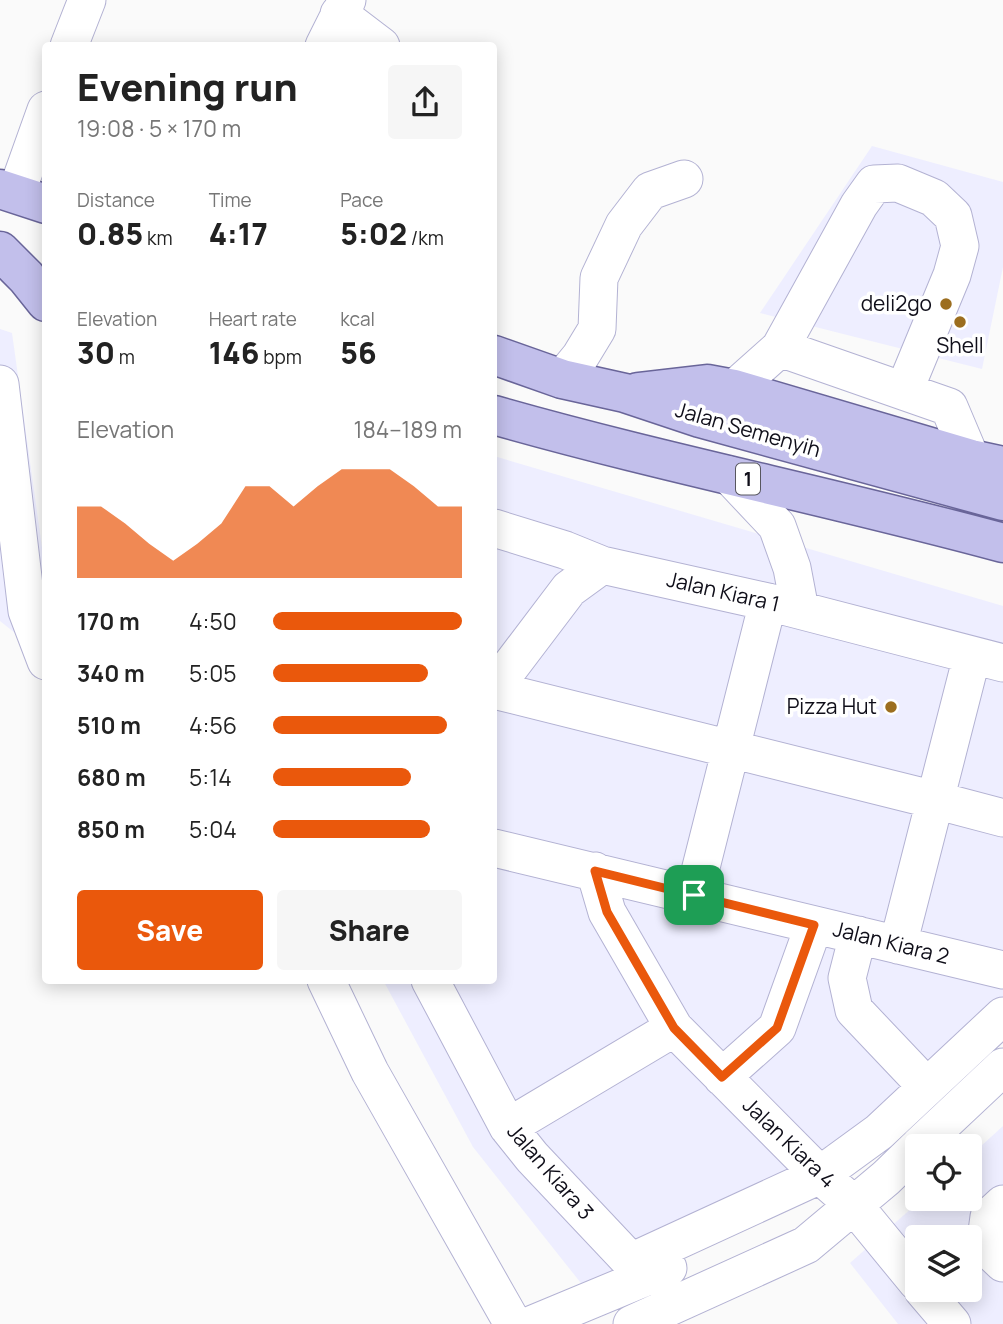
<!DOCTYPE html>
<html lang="en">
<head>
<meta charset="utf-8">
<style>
	body { margin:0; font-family:Manrope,sans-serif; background:#f6f6f6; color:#222; height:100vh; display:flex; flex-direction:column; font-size:26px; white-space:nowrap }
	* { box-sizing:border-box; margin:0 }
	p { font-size:23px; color:#767676 }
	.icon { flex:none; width:38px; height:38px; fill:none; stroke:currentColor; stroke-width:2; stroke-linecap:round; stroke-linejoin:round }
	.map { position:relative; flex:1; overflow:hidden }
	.sheet { position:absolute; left:42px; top:42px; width:455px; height:942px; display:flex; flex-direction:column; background:#fff; border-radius:7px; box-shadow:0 4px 18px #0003 }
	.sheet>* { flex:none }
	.fabs { position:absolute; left:905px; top:1134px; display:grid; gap:14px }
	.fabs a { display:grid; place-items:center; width:77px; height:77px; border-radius:7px; background:#fff; box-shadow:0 4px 18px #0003; font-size:35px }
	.pin { position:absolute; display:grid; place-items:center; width:60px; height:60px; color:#fff; margin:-30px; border-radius:14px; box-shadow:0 4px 10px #0006 }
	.round { display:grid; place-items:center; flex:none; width:74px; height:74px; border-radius:7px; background:#f6f6f6 }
	.overview { display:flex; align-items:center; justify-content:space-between; height:119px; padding:0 35px }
	h1 { font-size:38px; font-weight:800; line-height:52px }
	.stats { display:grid; grid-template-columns:repeat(3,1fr); gap:10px; height:119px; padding:7px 35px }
	.stats div { display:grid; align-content:center }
	.stats b { font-size:30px; font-weight:800 }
	.stats small { font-size:19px; font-weight:400 }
	.stats p { font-size:19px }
	.chart { height:196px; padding:14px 35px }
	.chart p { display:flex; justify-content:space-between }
	.chart svg { width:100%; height:126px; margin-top:7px; fill:#ea580c; opacity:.7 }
	.action { display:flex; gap:14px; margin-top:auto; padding:14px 35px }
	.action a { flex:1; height:80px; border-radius:7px; background:#ea580c; color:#fff; font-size:28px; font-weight:800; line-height:80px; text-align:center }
	.action a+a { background:#f6f6f6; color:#222 }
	ul { padding:0 35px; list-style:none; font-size:23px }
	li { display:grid; grid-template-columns:112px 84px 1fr; align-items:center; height:52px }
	li i { height:18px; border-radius:9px; background:#ea580c }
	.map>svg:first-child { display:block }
	.built { fill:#eef; fill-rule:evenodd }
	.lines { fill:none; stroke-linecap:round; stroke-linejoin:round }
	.minor-casing { stroke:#b3b2d3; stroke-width:39 }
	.major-casing { stroke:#696599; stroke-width:41 }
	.minor { stroke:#fff; stroke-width:37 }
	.major { stroke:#c2bfeb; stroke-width:38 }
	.route-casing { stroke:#fff; stroke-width:14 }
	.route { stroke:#ea580c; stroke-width:9 }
	.poi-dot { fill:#9c6e1f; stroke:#fff; stroke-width:2.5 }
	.labels { text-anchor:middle; stroke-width:7; stroke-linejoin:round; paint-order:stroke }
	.shield { fill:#fff; stroke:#57565e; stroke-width:2 }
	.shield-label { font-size:19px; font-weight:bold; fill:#0f0e19 }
	.poi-label { font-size:21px; fill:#0f0e19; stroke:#fff; text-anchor:end }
	.street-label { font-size:21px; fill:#0f0e19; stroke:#fff }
</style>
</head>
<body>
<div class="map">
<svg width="1003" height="1324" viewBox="0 0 1003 1324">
	<rect width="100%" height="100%" fill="#fafafa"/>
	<!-- built -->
	<path class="built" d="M872 146 1003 182V267L982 369 760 313Z
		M0 329 12 333 45 569V640L30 645 0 621Z
		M494 456 1003 606V1032L861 1166 584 1287 473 1147 383 980H494Z
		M1003 1126V1324H898L850 1263 922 1199H970V1156ZM917 1237H970V1290H917Z"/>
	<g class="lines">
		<defs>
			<path id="minor" d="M339 14 381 46
				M69 46 87 0
				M324 46 347 0
				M16 194 46 110
				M780 348 859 205 874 184 898 183 934 198 953 216 960 246 952 275 904 391
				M562 379 580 357 597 329 599 278 624 225 650 191 684 179
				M0 384 27 611 46 661
				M734 389 780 348 949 407 971 459
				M729 475 777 526 792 568 800 610
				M494 528 565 550 602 565 768 602 1003 663
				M494 688 569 589 602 565
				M494 690 935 800 1003 818
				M494 848 1003 970
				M595 871 607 912 674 1028 820 1175 853 1204 917 1282
				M694 895 768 602
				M858 935 847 978 854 1010 927 1087
				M898 945 972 656
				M326 980 370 1072 513 1324
				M430 980 508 1127 532 1157 631 1262 647 1277
				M722 1077 777 1028 814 925
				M508 1127 674 1028
				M919 1146 1003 1067
				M1003 1204 989 1217 985 1246 1003 1263
				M631 1262 820 1175 879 1132 1003 1016
				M923 1290 952 1324
				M533 1324 668 1268
				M632 1324 806 1245 886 1178 917 1148"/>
			<path id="major" d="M0 189 46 204
				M0 251 26 277 46 302
				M494 355 562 379 625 393 700 418 1003 501
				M638 392 707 384 734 389 971 459 1003 466
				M494 415C662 463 834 497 1003 543"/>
		</defs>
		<!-- minor casing -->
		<use href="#minor" class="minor-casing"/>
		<!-- major casing -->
		<use href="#major" class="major-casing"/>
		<!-- minor -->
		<use href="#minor" class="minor"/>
		<!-- major -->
		<use href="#major" class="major"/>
	</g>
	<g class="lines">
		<defs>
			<path id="route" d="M595 871 814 925 777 1028 722 1077 674 1028 607 912Z"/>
		</defs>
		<!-- route casing -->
		<use href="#route" class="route-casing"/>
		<!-- route -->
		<use href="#route" class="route"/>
	</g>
	<!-- markers -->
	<g class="poi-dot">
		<circle cx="946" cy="304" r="7"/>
		<circle cx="960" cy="322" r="7"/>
		<circle cx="891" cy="707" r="7"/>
	</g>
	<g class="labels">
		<!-- shield labels -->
		<rect class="shield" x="736" y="463.5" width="24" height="31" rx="5"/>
		<g class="shield-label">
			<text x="748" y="486">1</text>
		</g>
		<!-- poi labels -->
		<g class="poi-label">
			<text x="932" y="311">deli2go</text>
			<text x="960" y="353" text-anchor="middle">Shell</text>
			<text x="877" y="714">Pizza Hut</text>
		</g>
		<!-- street labels -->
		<g class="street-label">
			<text transform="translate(748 430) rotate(16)" y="7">Jalan Semenyih</text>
			<text transform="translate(723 592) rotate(13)" y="7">Jalan Kiara 1</text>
			<text transform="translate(891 943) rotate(14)" y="7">Jalan Kiara 2</text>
			<text transform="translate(789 1143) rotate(44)" y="7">Jalan Kiara 4</text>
			<text transform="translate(550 1172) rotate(49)" y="7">Jalan Kiara 3</text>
		</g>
	</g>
</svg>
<div class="fabs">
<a><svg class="icon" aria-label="locate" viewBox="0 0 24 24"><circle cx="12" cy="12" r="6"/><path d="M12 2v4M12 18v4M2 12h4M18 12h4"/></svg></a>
<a><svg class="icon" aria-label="layers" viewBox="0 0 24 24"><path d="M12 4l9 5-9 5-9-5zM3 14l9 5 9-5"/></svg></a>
</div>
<div class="pin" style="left:694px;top:895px;background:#1e9e55"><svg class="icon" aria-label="arrive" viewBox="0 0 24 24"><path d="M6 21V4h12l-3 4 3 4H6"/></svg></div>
<section class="sheet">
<div class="overview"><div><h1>Evening run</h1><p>19:08 · 5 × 170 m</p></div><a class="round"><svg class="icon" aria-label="share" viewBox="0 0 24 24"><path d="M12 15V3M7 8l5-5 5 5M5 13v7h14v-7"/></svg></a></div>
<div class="stats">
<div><p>Distance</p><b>0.85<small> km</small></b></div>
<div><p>Time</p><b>4:17</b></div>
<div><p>Pace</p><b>5:02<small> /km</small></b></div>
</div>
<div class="stats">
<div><p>Elevation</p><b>30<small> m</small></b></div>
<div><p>Heart rate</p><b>146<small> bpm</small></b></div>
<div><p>kcal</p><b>56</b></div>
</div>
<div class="chart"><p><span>Elevation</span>184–189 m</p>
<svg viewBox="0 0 160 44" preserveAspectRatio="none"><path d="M0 44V19L10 19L20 25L30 32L40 38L50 32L60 25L70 12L80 12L90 19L100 12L110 6L120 6L130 6L140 12L150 19L160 19V44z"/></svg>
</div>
<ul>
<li><b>170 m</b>4:50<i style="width:100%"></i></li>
<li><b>340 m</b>5:05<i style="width:82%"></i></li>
<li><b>510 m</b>4:56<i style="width:92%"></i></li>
<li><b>680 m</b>5:14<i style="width:73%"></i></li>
<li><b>850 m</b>5:04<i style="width:83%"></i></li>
</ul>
<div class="action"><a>Save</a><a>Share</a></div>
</section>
</div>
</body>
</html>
